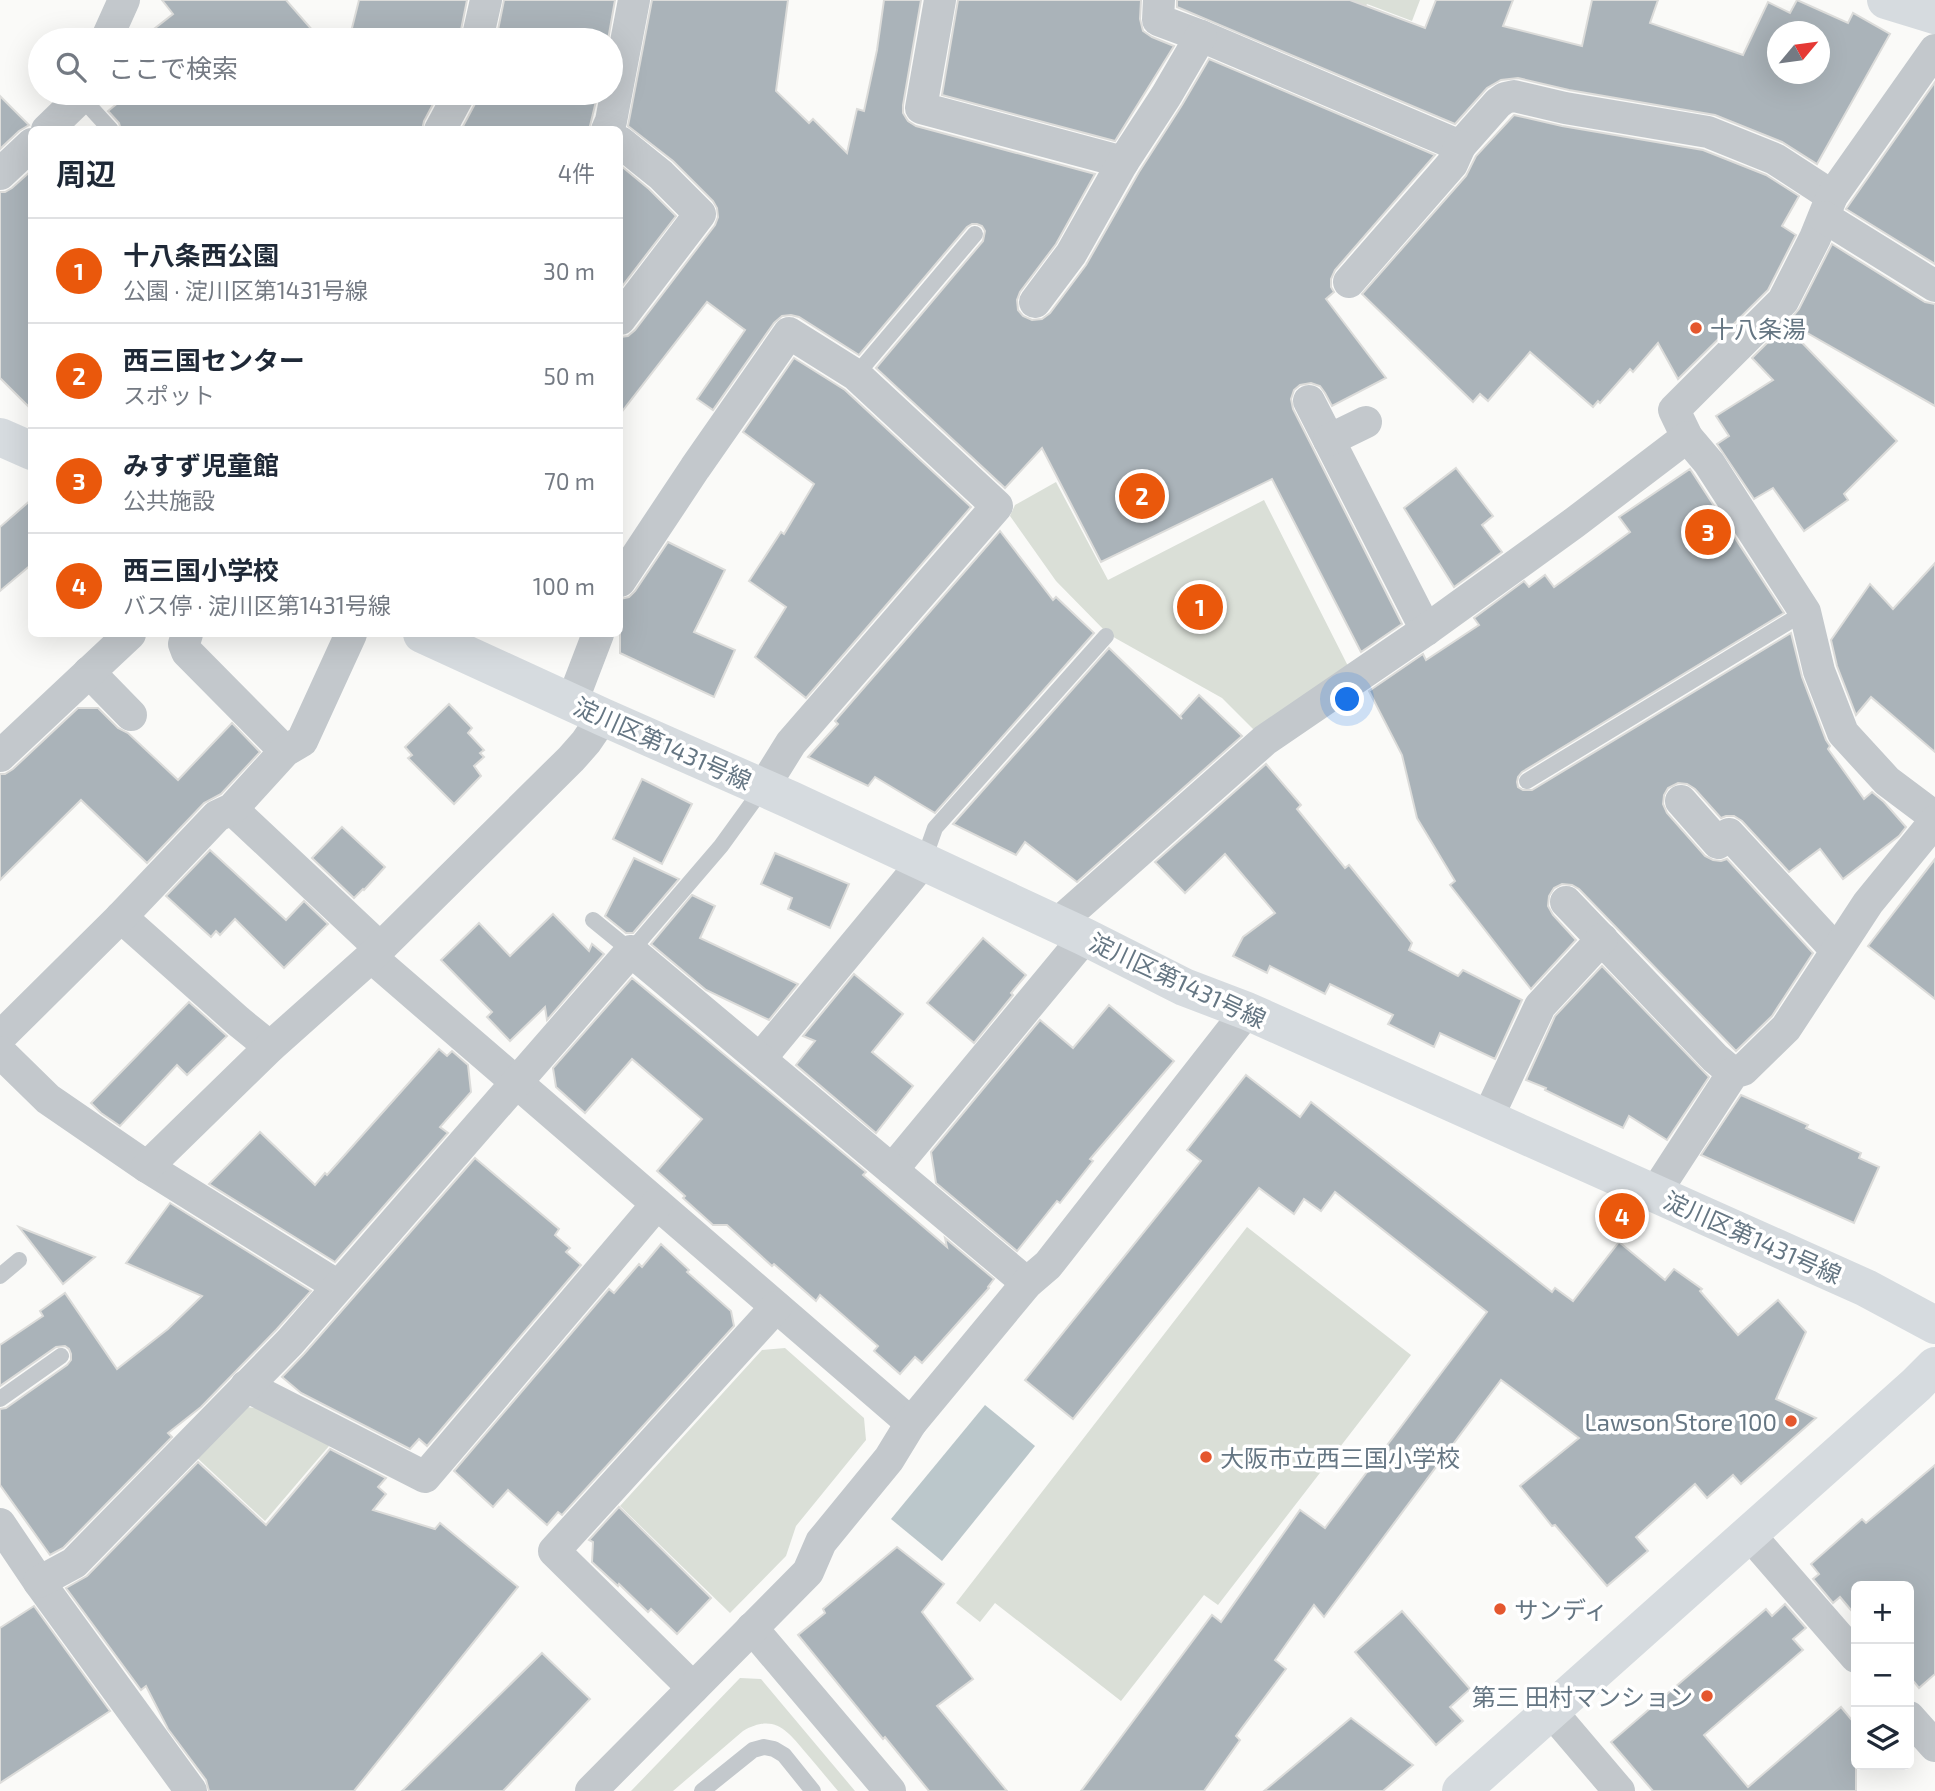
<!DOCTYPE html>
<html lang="ja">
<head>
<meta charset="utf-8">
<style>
  :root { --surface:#fff; --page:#f6f6f7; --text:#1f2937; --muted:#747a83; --line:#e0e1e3; --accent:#ea580c }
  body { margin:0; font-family:"Exo 2","Noto Sans JP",sans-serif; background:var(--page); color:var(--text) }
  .controls { position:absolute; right:21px; bottom:21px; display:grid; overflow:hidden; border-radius:10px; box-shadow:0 7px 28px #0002 }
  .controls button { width:63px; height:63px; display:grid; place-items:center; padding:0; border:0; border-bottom:2px solid var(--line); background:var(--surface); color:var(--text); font:35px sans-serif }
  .compass { position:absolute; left:1767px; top:21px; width:63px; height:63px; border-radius:50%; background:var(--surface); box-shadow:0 7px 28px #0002; rotate:61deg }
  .you { position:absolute; left:1348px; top:700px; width:24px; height:24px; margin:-18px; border:5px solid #fff; border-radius:50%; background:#1a73e8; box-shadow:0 0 0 10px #1a73e833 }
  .badge { display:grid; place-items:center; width:46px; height:46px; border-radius:50%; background:var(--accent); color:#fff; font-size:23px; font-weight:700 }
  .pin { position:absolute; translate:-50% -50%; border:4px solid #fff; box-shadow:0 2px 7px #0006 }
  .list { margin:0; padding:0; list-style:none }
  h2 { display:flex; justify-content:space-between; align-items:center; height:91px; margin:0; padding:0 28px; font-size:30px }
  h2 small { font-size:23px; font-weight:400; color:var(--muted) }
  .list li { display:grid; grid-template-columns:46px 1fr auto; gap:21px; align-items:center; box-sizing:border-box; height:105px; padding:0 28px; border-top:2px solid var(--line) }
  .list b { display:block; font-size:26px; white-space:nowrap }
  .list p { margin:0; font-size:23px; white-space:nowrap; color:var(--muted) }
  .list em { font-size:23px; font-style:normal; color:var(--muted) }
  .icon { flex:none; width:38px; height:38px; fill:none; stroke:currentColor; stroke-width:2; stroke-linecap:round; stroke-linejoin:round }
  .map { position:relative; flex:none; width:1935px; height:1791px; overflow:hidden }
  .search { position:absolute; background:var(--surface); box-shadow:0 7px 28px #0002; left:28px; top:28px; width:595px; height:77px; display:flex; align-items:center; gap:18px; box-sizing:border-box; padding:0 24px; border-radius:38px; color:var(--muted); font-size:26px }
  .panel { position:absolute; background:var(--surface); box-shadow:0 7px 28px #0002; left:28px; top:126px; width:595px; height:511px; border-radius:10px }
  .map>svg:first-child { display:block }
  .green { fill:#dadfd7 }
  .water { fill:#bbc7cb }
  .building { fill:#aab3b9; stroke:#dcdcda; stroke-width:2; fill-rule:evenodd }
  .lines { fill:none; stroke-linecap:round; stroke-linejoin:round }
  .lane { stroke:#c3c8cc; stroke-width:16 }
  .street { stroke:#c3c8cc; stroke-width:32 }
  .secondary { stroke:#d6dbdf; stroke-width:38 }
  .poi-dot { fill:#e4572e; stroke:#fff; stroke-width:2.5 }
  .labels { text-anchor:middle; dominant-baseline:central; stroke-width:7; stroke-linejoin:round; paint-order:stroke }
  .poi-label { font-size:24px; fill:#657683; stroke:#fff; text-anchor:start }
  .street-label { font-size:24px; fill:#657683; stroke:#fff }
</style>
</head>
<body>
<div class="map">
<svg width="1935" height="1791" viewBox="0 0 1935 1791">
  <rect width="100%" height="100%" fill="#fafaf8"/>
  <g class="green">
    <polygon points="1349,0 1420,0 1412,21 1367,4 1360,17"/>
    <polygon points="1056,482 1108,580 1264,500 1350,670 1254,730 1222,698 1108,634 1056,581 1010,516 1015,505"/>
    <polygon points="1247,1227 1411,1355 1218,1605 1204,1595 1121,1701 995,1603 980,1622 956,1603"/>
    <polygon points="785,1348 864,1418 866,1440 796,1526 786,1556 730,1613 620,1506 762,1350"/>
    <polygon points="246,1407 256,1408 323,1441 329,1446 265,1521 194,1455"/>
    <path d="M740 1678 761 1679 855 1791H838C827 1778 817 1766 806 1753 787 1730 774 1713 743 1731L673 1791H631Z"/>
  </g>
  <polygon class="water" points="985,1405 1035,1446 942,1561 891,1519"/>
  <g class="building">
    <polygon points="162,0 286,0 321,40 163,40 154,29 173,14"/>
    <polygon points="359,0 467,0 459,40 349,40"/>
    <polygon points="504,0 615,0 608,40 496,40"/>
    <polygon points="652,0 788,0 776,91 809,123 813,119 847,153 857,109 864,111 877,50 884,0 921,0 903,105 903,113 908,121 916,126 1095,174 1056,244 1020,292 1017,300 1018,310 1023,316 1032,320 1042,319 1050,313 1086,265 1139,172 1182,105 1209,59 1435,155 1335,270 1331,279 1331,287 1334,292 1326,299 1386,378 1332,406 1325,393 1320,386 1311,383 1300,385 1294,390 1291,399 1293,409 1402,624 1361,652 1272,479 1101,562 1042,448 1005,488 876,368 983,241 985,231 982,226 977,224 972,224 967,227 859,355 799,317 791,315 782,316 774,323 713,410 697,399 745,330 707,302 620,414 620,337 628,336 635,330 715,225 718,217 717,208 713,201 673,161 628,126"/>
    <polygon points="958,0 1141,0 1140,19 1143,31 1152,37 1174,46 1115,141 942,95"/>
    <path d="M1177 0H1350L1425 28 1436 0H1513L1503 26 1582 46 1592 0H1658L1650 23 1743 55 1768 2 1790 13 1797 0 1848 23 1853 13 1890 34 1817 164 1782 142 1715 115 1569 90 1518 78 1501 80 1487 88 1455 124 1177 7ZM1777 32H1819V74H1777Z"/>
    <polygon points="1935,82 1935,264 1846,209"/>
    <polygon points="130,93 439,93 424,121 422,130 121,130 119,123 108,111"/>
    <polygon points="478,93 598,93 589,130 461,130 476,102"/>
    <polygon points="0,96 29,125 19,131 0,149"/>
    <polygon points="1514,115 1562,126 1703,150 1766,175 1799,196 1782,226 1796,235 1768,290 1678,379 1658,343 1633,372 1630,369 1600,403 1598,401 1593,407 1530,352 1488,401 1480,394 1473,402 1362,294 1466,176 1476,156"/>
    <polygon points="620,165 649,189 676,216 620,289"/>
    <polygon points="32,170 32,410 0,378 0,192 5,192 12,188"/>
    <polygon points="1832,244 1925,302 1935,304 1935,406 1788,322 1799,309"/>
    <polygon points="1785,325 1897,441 1844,494 1848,500 1804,531 1773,488 1754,499 1717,444 1729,436 1716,416 1773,380 1752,358"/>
    <polygon points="794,358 845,390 971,507 806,698 755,657 786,607 749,581 781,532 784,534 814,484 743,432"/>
    <polygon points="1456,468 1493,516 1482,525 1502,552 1454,587 1404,508"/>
    <polygon points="1690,469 1784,613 1522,772 1518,777 1517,782 1518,787 1523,790 1532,790 1791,633 1802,677 1826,740 1830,746 1828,749 1864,799 1872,792 1884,802 1906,827 1899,836 1843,879 1820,849 1789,872 1742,821 1734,816 1726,816 1721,818 1695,789 1687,784 1678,783 1668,788 1664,795 1663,804 1667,813 1705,856 1713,860 1721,861 1727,859 1813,953 1772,1016 1736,1051 1579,889 1572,885 1562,884 1554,888 1549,896 1548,906 1553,915 1576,940 1531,989 1450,885 1455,881 1417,818 1402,755 1369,691 1423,654 1426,660 1479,625 1474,618 1524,581 1529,587 1545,575 1554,587 1630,532 1619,517"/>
    <polygon points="32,499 32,564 0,591 0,527"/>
    <polygon points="1000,531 1053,600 1056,597 1094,633 935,813 875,777 868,786 808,757 838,724 835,721"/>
    <polygon points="668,542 725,570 694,632 735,650 714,697 620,653 620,599 629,597 635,591"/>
    <polygon points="1935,563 1935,752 1871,697 1856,715 1837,666 1831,640 1870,584 1893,609"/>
    <polygon points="1109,648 1182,719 1180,716 1199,695 1242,736 1077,882 1025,842 1016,855 953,824"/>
    <polygon points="449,704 472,728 468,733 484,750 480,753 484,757 474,766 481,776 454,804 408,758 412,755 405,747"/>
    <polygon points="78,708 98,708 118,728 128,733 178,780 232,723 260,752 221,794 204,803 147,863 81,800 0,880 0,774 5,774 13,769"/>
    <polygon points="1266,764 1301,805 1297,809 1345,868 1349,865 1412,943 1409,950 1458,976 1463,970 1522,1000 1495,1059 1440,1033 1434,1047 1388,1024 1393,1015 1330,984 1325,994 1270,966 1267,973 1233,956 1243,937 1275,913 1225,854 1185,893 1155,862"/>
    <polygon points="642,779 692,804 662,864 613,839"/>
    <polygon points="342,827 385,867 364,890 363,889 354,898 312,858"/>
    <polygon points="210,850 286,920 304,901 328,924 284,968 235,919 220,935 216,931 211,937 166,896"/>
    <polygon points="775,853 849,884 830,928 788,909 792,898 761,884"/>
    <polygon points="634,858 679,879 633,933 626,933 605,916"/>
    <polygon points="1935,859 1935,999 1868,946"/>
    <polygon points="692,895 715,906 700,938 798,984 769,1020 706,990 651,944"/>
    <polygon points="553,914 589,951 592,944 604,954 547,1020 545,1007 510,1041 487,1017 492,1012 441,960 479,923 510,956"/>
    <polygon points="983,938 1026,975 1011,993 1013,995 974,1043 927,1003"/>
    <polygon points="1602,966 1709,1077 1667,1140 1629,1116 1623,1128 1545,1090 1546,1088 1526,1080 1555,1016"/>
    <polygon points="854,974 903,1014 872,1052 913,1086 876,1133 796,1065 815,1041 803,1036"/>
    <polygon points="632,978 866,1172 863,1175 947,1247 945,1238 994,1279 988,1287 989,1288 922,1363 915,1357 900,1374 874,1351 878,1346 820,1295 816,1301 774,1264 772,1266 727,1225 713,1225 683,1198 685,1196 657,1171 702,1119 632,1059 585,1113 556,1087 553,1068"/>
    <polygon points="189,1002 227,1036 187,1075 177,1065 120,1126 101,1113 91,1103"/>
    <polygon points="1109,1005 1174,1061 1090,1159 1093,1161 1060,1203 1057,1201 1017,1251 936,1183 931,1152 1040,1020 1073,1048"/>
    <polygon points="439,1049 447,1056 452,1051 468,1065 471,1092 440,1127 448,1133 335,1262 209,1184 260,1132 315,1185 325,1173 327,1175"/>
    <polygon points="1246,1075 1300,1117 1311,1102 1552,1292 1555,1288 1573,1301 1619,1242 1665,1280 1674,1269 1702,1289 1700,1291 1738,1335 1778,1300 1806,1332 1776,1399 1816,1418 1741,1484 1733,1475 1707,1498 1695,1484 1636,1537 1648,1551 1607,1586 1555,1525 1552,1526 1520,1486 1579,1438 1501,1380 1324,1617 1314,1605 1275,1660 1286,1669 1236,1736 1240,1740 1204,1791 1081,1791 1212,1615 1221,1622 1300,1510 1325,1528 1487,1312 1335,1192 1321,1211 1304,1199 1294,1214 1259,1188 1073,1419 1025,1380 1201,1161 1187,1150"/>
    <polygon points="1741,1095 1808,1125 1806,1128 1861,1153 1859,1158 1879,1167 1854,1223 1701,1155"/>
    <polygon points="475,1158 559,1229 555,1235 570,1248 566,1252 581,1265 427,1446 419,1439 410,1449 301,1393 282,1377 304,1354"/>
    <polygon points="170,1203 311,1291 276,1330 201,1407 168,1433 172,1437 63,1548 50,1555 0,1485 0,1409 6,1408 67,1365 71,1360 71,1354 69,1349 65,1346 56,1347 0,1386 0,1345 43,1316 40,1311 65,1293 117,1369 168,1329 202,1296 126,1263"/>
    <polygon points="19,1227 95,1257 63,1284"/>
    <polygon points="661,1244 689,1270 687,1272 731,1311 734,1326 562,1515 558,1512 547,1525 508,1490 493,1507 454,1471 609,1289 614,1293 639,1264 642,1267"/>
    <polygon points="330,1449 386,1478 378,1487 386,1494 373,1510 435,1529 440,1523 518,1587 354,1791 209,1791 206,1780 168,1729 146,1686 141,1690 66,1588 87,1576 198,1462 266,1525"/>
    <polygon points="1935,1465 1935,1674 1919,1688 1909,1676 1909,1586 1856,1586 1856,1616 1840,1597 1833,1603 1813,1579 1819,1574 1811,1564 1862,1519 1866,1523"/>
    <polygon points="619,1507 711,1598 677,1634 651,1609 648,1612 619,1584 618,1586 592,1562 593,1542 589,1540"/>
    <polygon points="897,1547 944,1584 922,1612 973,1679 937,1706 1007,1791 929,1791 885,1737 883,1739 798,1635 825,1613 823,1609"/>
    <polygon points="1785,1604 1806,1628 1793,1639 1803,1650 1704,1735 1748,1787 1841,1707 1856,1725 1856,1791 1653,1791 1611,1742 1766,1609 1772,1616"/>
    <polygon points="34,1606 110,1711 0,1783 0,1628"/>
    <polygon points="1402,1611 1470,1689 1450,1707 1463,1721 1436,1745 1355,1652"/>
    <polygon points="542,1653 590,1699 503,1791 402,1791"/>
    <polygon points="1351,1718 1413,1765 1383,1791 1264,1791"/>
  </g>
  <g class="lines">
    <g class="lane">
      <polyline points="81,97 111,130"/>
      <polyline points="856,375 975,234"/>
      <polyline points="1527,781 1805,612"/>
      <polyline points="923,862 935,828 1106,636"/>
      <polyline points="593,920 631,951 721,846 763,788"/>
      <polyline points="0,1276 19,1260"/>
      <polyline points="0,1399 61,1356"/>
      <polyline points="702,1791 753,1750 764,1747 774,1749 784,1755 813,1791"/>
    </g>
    <g class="street">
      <polyline points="940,0 921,108 1123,162"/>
      <polyline points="1159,0 1158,20 1201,36 1460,146 1498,103 1505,98 1514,96 1565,108 1708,132 1775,159 1832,196"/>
      <polyline points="106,40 124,0"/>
      <polyline points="477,40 486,0"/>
      <polyline points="1935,50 1832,196 1815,238 1783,301 1674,410 1687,437 1709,463 1805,612 1819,671 1843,733 1887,781 1935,817"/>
      <polyline points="47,130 81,97 83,93"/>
      <polyline points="440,130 460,93"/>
      <polyline points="607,130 611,121 634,0"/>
      <polyline points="620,142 661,175 700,214 620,319"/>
      <polyline points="0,174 32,144"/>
      <polyline points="1824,217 1935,286"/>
      <polyline points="1349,282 1452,164 1460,146"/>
      <polyline points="1035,302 1071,254 1123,162 1166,96 1201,36"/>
      <polyline points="1309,401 1426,630"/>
      <polyline points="1329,440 1366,422"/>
      <polyline points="620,581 695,468 789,333 856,375 997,506 791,743 763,788"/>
      <polyline points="187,634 184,644 187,652 285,751"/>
      <polyline points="89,672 131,715"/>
      <polyline points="572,702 598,634"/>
      <polyline points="0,756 130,634"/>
      <polyline points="1681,801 1718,843 1729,834 1836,950"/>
      <polyline points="232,809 380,948"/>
      <polyline points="1566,902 1715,1058 1733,1073"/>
      <polyline points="121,917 238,1021 270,1047"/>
      <polyline points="1057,924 1265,740 1426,630 1574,523 1687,437"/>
      <polyline points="371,957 911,1423"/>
      <polyline points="0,1037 121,917 217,816 232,809 285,751 302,741 351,634"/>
      <polyline points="0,1052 48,1099 147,1167 338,1286"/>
      <polyline points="760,1059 923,862"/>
      <polyline points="1487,1119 1540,1006 1602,939"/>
      <polyline points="147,1167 270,1047 371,957 571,759 586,742 603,717"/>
      <polyline points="892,1170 1085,937"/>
      <polyline points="1655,1193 1733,1073 1743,1070 1786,1028 1868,903 1935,821"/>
      <polyline points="246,1386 425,1477 657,1204"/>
      <polyline points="0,1524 39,1582 191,1791"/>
      <polyline points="1749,1534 1856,1657"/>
      <polyline points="39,1582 74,1563 290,1342 631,951 1027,1283"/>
      <polyline points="752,1628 890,1791"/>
      <polyline points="693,1688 554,1551 776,1307"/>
      <polyline points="1550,1710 1619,1791"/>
      <polyline points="1909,1717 1935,1746"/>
      <polyline points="591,1791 808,1572 821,1542 889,1459 911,1423 1027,1283 1048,1265 1247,1011"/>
    </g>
    <g class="secondary">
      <polyline points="1886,0 1935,15"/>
      <polyline points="0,437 32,451"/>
      <polyline points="422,634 603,717 791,800 1085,937 1184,987 1247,1011 1866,1288 1935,1325"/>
      <polyline points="1461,1791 1916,1385 1935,1366"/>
    </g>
  </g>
  <g class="poi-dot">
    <circle cx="1696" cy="328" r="7"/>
    <circle cx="1791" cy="1421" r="7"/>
    <circle cx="1206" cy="1457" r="7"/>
    <circle cx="1500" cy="1609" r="7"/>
    <circle cx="1707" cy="1696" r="7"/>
  </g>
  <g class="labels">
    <g class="poi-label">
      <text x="1710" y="328">十八条湯</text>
      <text x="1777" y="1421" text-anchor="end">Lawson Store 100</text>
      <text x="1220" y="1457">大阪市立西三国小学校</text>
      <text x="1514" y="1609">サンディ</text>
      <text x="1693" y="1696" text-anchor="end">第三 田村マンション</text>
    </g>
    <g class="street-label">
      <text transform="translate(663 743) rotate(24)">淀川区第1431号線</text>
      <text transform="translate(1178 980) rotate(25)">淀川区第1431号線</text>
      <text transform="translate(1753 1237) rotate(24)">淀川区第1431号線</text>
    </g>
  </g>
</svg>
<div class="controls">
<button>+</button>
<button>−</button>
<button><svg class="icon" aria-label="layers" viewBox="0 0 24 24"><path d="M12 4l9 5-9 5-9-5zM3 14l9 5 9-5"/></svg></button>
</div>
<svg class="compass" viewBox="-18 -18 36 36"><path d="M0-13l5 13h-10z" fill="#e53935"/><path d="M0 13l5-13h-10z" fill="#747a83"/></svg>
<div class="you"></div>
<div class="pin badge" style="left:1200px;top:607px">1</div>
<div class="pin badge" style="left:1142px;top:496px">2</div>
<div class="pin badge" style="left:1708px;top:532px">3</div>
<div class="pin badge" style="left:1622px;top:1216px">4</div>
<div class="search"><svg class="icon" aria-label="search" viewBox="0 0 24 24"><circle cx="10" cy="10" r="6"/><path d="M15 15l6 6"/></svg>ここで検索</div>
<section class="panel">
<h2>周辺<small>4件</small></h2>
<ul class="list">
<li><span class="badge">1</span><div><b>十八条西公園</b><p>公園 · 淀川区第1431号線</p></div><em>30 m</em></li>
<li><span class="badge">2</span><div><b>西三国センター</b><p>スポット</p></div><em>50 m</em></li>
<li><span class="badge">3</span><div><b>みすず児童館</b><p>公共施設</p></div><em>70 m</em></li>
<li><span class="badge">4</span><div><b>西三国小学校</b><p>バス停 · 淀川区第1431号線</p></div><em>100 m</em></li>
</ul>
</section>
</div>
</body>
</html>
